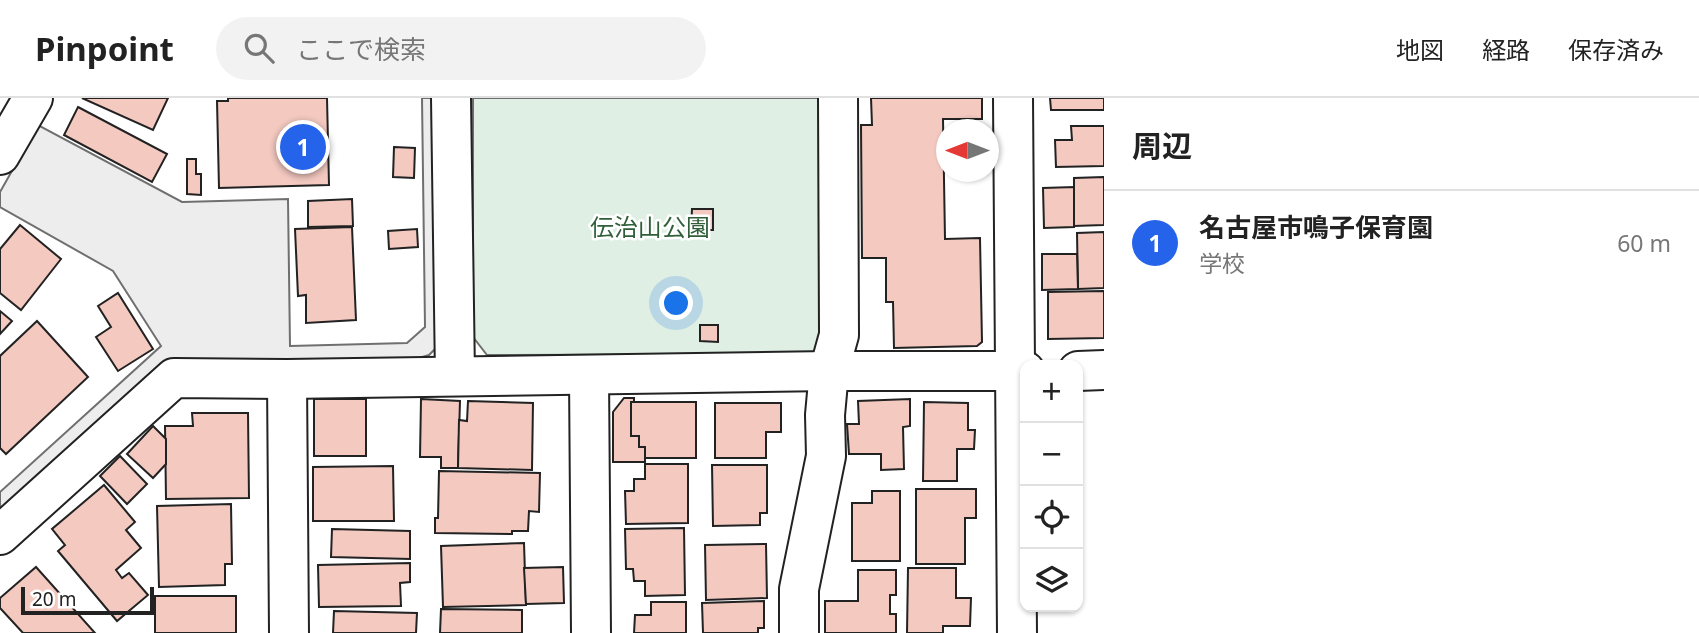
<!DOCTYPE html>
<html lang="ja">
<head>
<meta charset="utf-8">
<style>
  :root { --surface:#fff; --page:#f2f2f2; --text:#222; --muted:#767676; --line:#e0e0e0; --accent:#2563eb }
  body { margin:0; font-family:"Noto Sans","Noto Sans JP",sans-serif; background:var(--page); color:var(--text) }
  .controls { position:absolute; right:21px; bottom:21px; display:grid; overflow:hidden; border-radius:14px; box-shadow:0 2px 5px #0004 }
  .controls button { width:63px; height:63px; display:grid; place-items:center; padding:0; border:0; border-bottom:2px solid var(--line); background:var(--surface); color:var(--text); font:35px sans-serif }
  .compass { position:absolute; left:936px; top:21px; width:63px; height:63px; border-radius:50%; background:var(--surface); box-shadow:0 2px 5px #0004; rotate:270deg }
  .scale { position:absolute; left:21px; bottom:18px; width:133px; box-sizing:border-box; padding-left:7px; border:4px solid #222; border-top:0; font-size:19px; line-height:24px; white-space:nowrap; color:#222; -webkit-text-stroke:5px #fff; paint-order:stroke }
  .you { position:absolute; left:677px; top:206px; width:24px; height:24px; margin:-18px; border:5px solid #fff; border-radius:50%; background:#1a73e8; box-shadow:0 0 0 10px #1a73e833 }
  .badge { display:grid; place-items:center; width:46px; height:46px; border-radius:50%; background:var(--accent); color:#fff; font-size:23px; font-weight:700 }
  .pin { position:absolute; translate:-50% -50%; border:4px solid #fff; box-shadow:0 2px 7px #0006 }
  .list { margin:0; padding:0; list-style:none }
  h2 { display:flex; justify-content:space-between; align-items:center; height:91px; margin:0; padding:0 28px; font-size:30px }
  h2 small { font-size:23px; font-weight:400; color:var(--muted) }
  .list li { display:grid; grid-template-columns:46px 1fr auto; gap:21px; align-items:center; box-sizing:border-box; height:105px; padding:0 28px; border-top:2px solid var(--line) }
  .list b { display:block; font-size:26px; white-space:nowrap }
  .list p { margin:0; font-size:23px; white-space:nowrap; color:var(--muted) }
  .list em { font-size:23px; font-style:normal; color:var(--muted) }
  .icon { flex:none; width:38px; height:38px; fill:none; stroke:currentColor; stroke-width:2; stroke-linecap:round; stroke-linejoin:round }
  .map { position:relative; flex:none; width:1104px; height:535px; overflow:hidden }
  header { display:flex; align-items:center; gap:42px; box-sizing:border-box; height:98px; padding:0 35px; background:var(--surface); border-bottom:2px solid var(--line) }
  header strong { font-size:33px }
  nav { display:flex; gap:38px; margin-inline-start:auto; font-size:24px }
  .search { width:490px; height:63px; background:var(--page); display:flex; align-items:center; gap:18px; box-sizing:border-box; padding:0 24px; border-radius:38px; color:var(--muted); font-size:26px }
  main { display:flex }
  aside { flex:1; background:var(--surface) }
  .map>svg:first-child { display:block }
  .green { fill:#e0efe3; stroke:#6f6f6f; stroke-width:2 }
  .parking { fill:#ededed; stroke:#6f6f6f; stroke-width:2 }
  .building { fill:#f3c9c0; stroke:#222; stroke-width:2 }
  .lines { fill:none; stroke-linecap:round; stroke-linejoin:round }
  .street-casing { stroke:#222; stroke-width:42 }
  .street { stroke:#fff; stroke-width:38 }
  .labels { text-anchor:middle; dominant-baseline:central; stroke-width:5; stroke-linejoin:round; paint-order:stroke }
  .park-label { font-size:24px; fill:#2f5e38; stroke:#fff }
</style>
</head>
<body>
<header>
<strong>Pinpoint</strong>
<div class="search"><svg class="icon" aria-label="search" viewBox="0 0 24 24"><circle cx="10" cy="10" r="6"/><path d="M15 15l6 6"/></svg>ここで検索</div>
<nav><a>地図</a><a>経路</a><a>保存済み</a></nav>
</header>
<main>
<div class="map">
<svg width="1104" height="535" viewBox="0 0 1104 535">
  <rect width="100%" height="100%" fill="#fff"/>
  <polygon class="green" points="473,0 827,0 828,238 813,256 487,257 473,239"/>
  <polygon class="parking" points="422,0 436,0 435,251 429,257 412,262 165,263 0,413 0,394 161,248 113,173 0,109 0,94 38,27 182,104 288,101 290,248 407,245 425,229"/>
  <g class="building">
    <polygon points="82,0 168,0 153,32"/>
    <polygon points="228,0 327,0 329,87 219,90 217,3 228,3"/>
    <polygon points="871,0 982,0 982,21 943,21 945,141 980,140 982,244 977,248 894,250 893,204 886,204 886,160 862,160 861,27 872,27"/>
    <polygon points="1050,0 1104,0 1104,12 1051,12"/>
    <polygon points="78,9 167,56 152,84 64,37"/>
    <polygon points="1071,28 1104,28 1104,68 1056,69 1055,42 1072,42"/>
    <polygon points="394,49 415,50 414,80 393,79"/>
    <polygon points="187,61 196,61 196,76 201,76 201,97 187,96"/>
    <polygon points="1104,79 1104,127 1074,128 1074,80"/>
    <polygon points="1074,89 1074,129 1044,130 1043,90"/>
    <polygon points="352,101 353,128 308,129 308,103"/>
    <polygon points="692,111 713,111 713,132 691,132"/>
    <polygon points="20,127 61,161 21,212 0,195 0,151"/>
    <polygon points="352,129 356,222 306,225 306,197 298,198 295,131"/>
    <polygon points="417,131 418,149 389,151 388,133"/>
    <polygon points="1104,134 1104,190 1078,191 1077,135"/>
    <polygon points="1042,156 1077,156 1078,191 1042,192"/>
    <polygon points="1104,193 1104,240 1048,241 1048,194"/>
    <polygon points="118,195 153,251 118,273 96,239 111,229 98,208"/>
    <polygon points="0,213 12,223 0,236"/>
    <polygon points="37,223 88,279 6,356 0,350 0,258"/>
    <polygon points="700,227 718,227 718,244 700,243"/>
    <polygon points="624,300 634,300 634,304 631,304 631,338 639,338 639,349 645,349 645,364 613,364 613,314"/>
    <rect x="314" y="301" width="52" height="57"/>
    <polygon points="421,301 460,303 458,370 441,370 441,359 420,359"/>
    <polygon points="910,301 910,328 903,329 904,371 881,372 881,356 849,356 847,326 859,326 858,303"/>
    <polygon points="468,303 533,305 532,372 458,370 459,322 467,323"/>
    <polygon points="631,304 696,304 696,360 645,360 645,349 639,349 639,338 631,338"/>
    <polygon points="924,304 968,305 968,332 975,332 974,351 957,351 957,383 923,383"/>
    <polygon points="715,305 781,305 781,334 766,334 766,360 715,360"/>
    <polygon points="192,315 248,315 249,400 166,401 165,328 193,328"/>
    <polygon points="153,328 166,341 166,366 153,380 127,356"/>
    <polygon points="120,358 147,386 127,406 100,378"/>
    <polygon points="645,366 688,366 688,425 626,426 625,393 634,393 634,381 645,381"/>
    <polygon points="712,367 767,367 767,415 760,415 760,427 713,428"/>
    <polygon points="393,368 394,423 313,423 313,369"/>
    <polygon points="439,373 540,375 539,414 529,413 528,433 512,433 512,436 435,435 435,420 438,420"/>
    <polygon points="104,387 135,424 126,432 141,450 116,472 122,480 129,475 148,497 117,523 58,453 65,447 52,431"/>
    <polygon points="916,391 976,391 976,420 965,420 965,466 916,466"/>
    <polygon points="872,393 900,393 900,463 852,463 852,405 872,405"/>
    <polygon points="231,406 232,466 225,466 225,487 159,489 157,408"/>
    <polygon points="684,430 685,497 645,498 645,483 634,483 633,471 626,471 625,431"/>
    <polygon points="332,431 410,433 410,461 331,459"/>
    <polygon points="524,445 526,507 443,509 441,448"/>
    <polygon points="766,446 767,500 706,502 705,447"/>
    <polygon points="410,465 410,484 400,485 401,508 319,509 318,467"/>
    <polygon points="36,469 95,535 23,535 0,510 0,500"/>
    <polygon points="563,469 564,505 526,506 524,470"/>
    <polygon points="908,470 956,470 956,500 971,500 970,528 943,528 943,535 907,535"/>
    <polygon points="858,472 896,472 896,497 890,497 890,516 896,516 896,535 825,535 825,503 858,503"/>
    <rect x="155" y="498" width="81" height="37"/>
    <polygon points="764,503 764,530 758,530 758,535 703,535 702,505"/>
    <polygon points="651,504 686,504 686,535 634,535 635,517 651,517"/>
    <polygon points="441,511 522,512 522,535 440,535"/>
    <polygon points="334,513 417,515 416,535 333,535"/>
  </g>
  <g class="lines">
    <g class="street-casing">
      <g id="street">
        <polyline points="451,0 455,278"/>
        <polyline points="1013,0 1017,535"/>
        <polyline points="0,57 33,0"/>
        <polyline points="1078,273 1104,272"/>
        <polyline points="589,277 591,535"/>
        <polyline points="287,281 289,535"/>
        <polyline points="0,437 174,280 287,281 829,273 1025,273"/>
        <polyline points="799,535 799,491 826,358 825,317 829,273 839,237 838,0"/>
      </g>
    </g>
    <use href="#street" class="street"/>
  </g>
  <g class="labels">
    <g class="park-label">
      <text x="650" y="128">伝治山公園</text>
    </g>
  </g>
</svg>
<div class="controls">
<button>+</button>
<button>−</button>
<button><svg class="icon" aria-label="locate" viewBox="0 0 24 24"><circle cx="12" cy="12" r="6"/><path d="M12 2v4M12 18v4M2 12h4M18 12h4"/></svg></button>
<button><svg class="icon" aria-label="layers" viewBox="0 0 24 24"><path d="M12 4l9 5-9 5-9-5zM3 14l9 5 9-5"/></svg></button>
</div>
<svg class="compass" viewBox="-18 -18 36 36"><path d="M0-13l5 13h-10z" fill="#e53935"/><path d="M0 13l5-13h-10z" fill="#767676"/></svg>
<div class="scale">20 m</div>
<div class="you"></div>
<div class="pin badge" style="left:303px;top:49px">1</div>
</div>
<aside>
<h2>周辺<small></small></h2>
<ul class="list">
<li><span class="badge">1</span><div><b>名古屋市鳴子保育園</b><p>学校</p></div><em>60 m</em></li>
</ul>
</aside>
</main>
</body>
</html>
